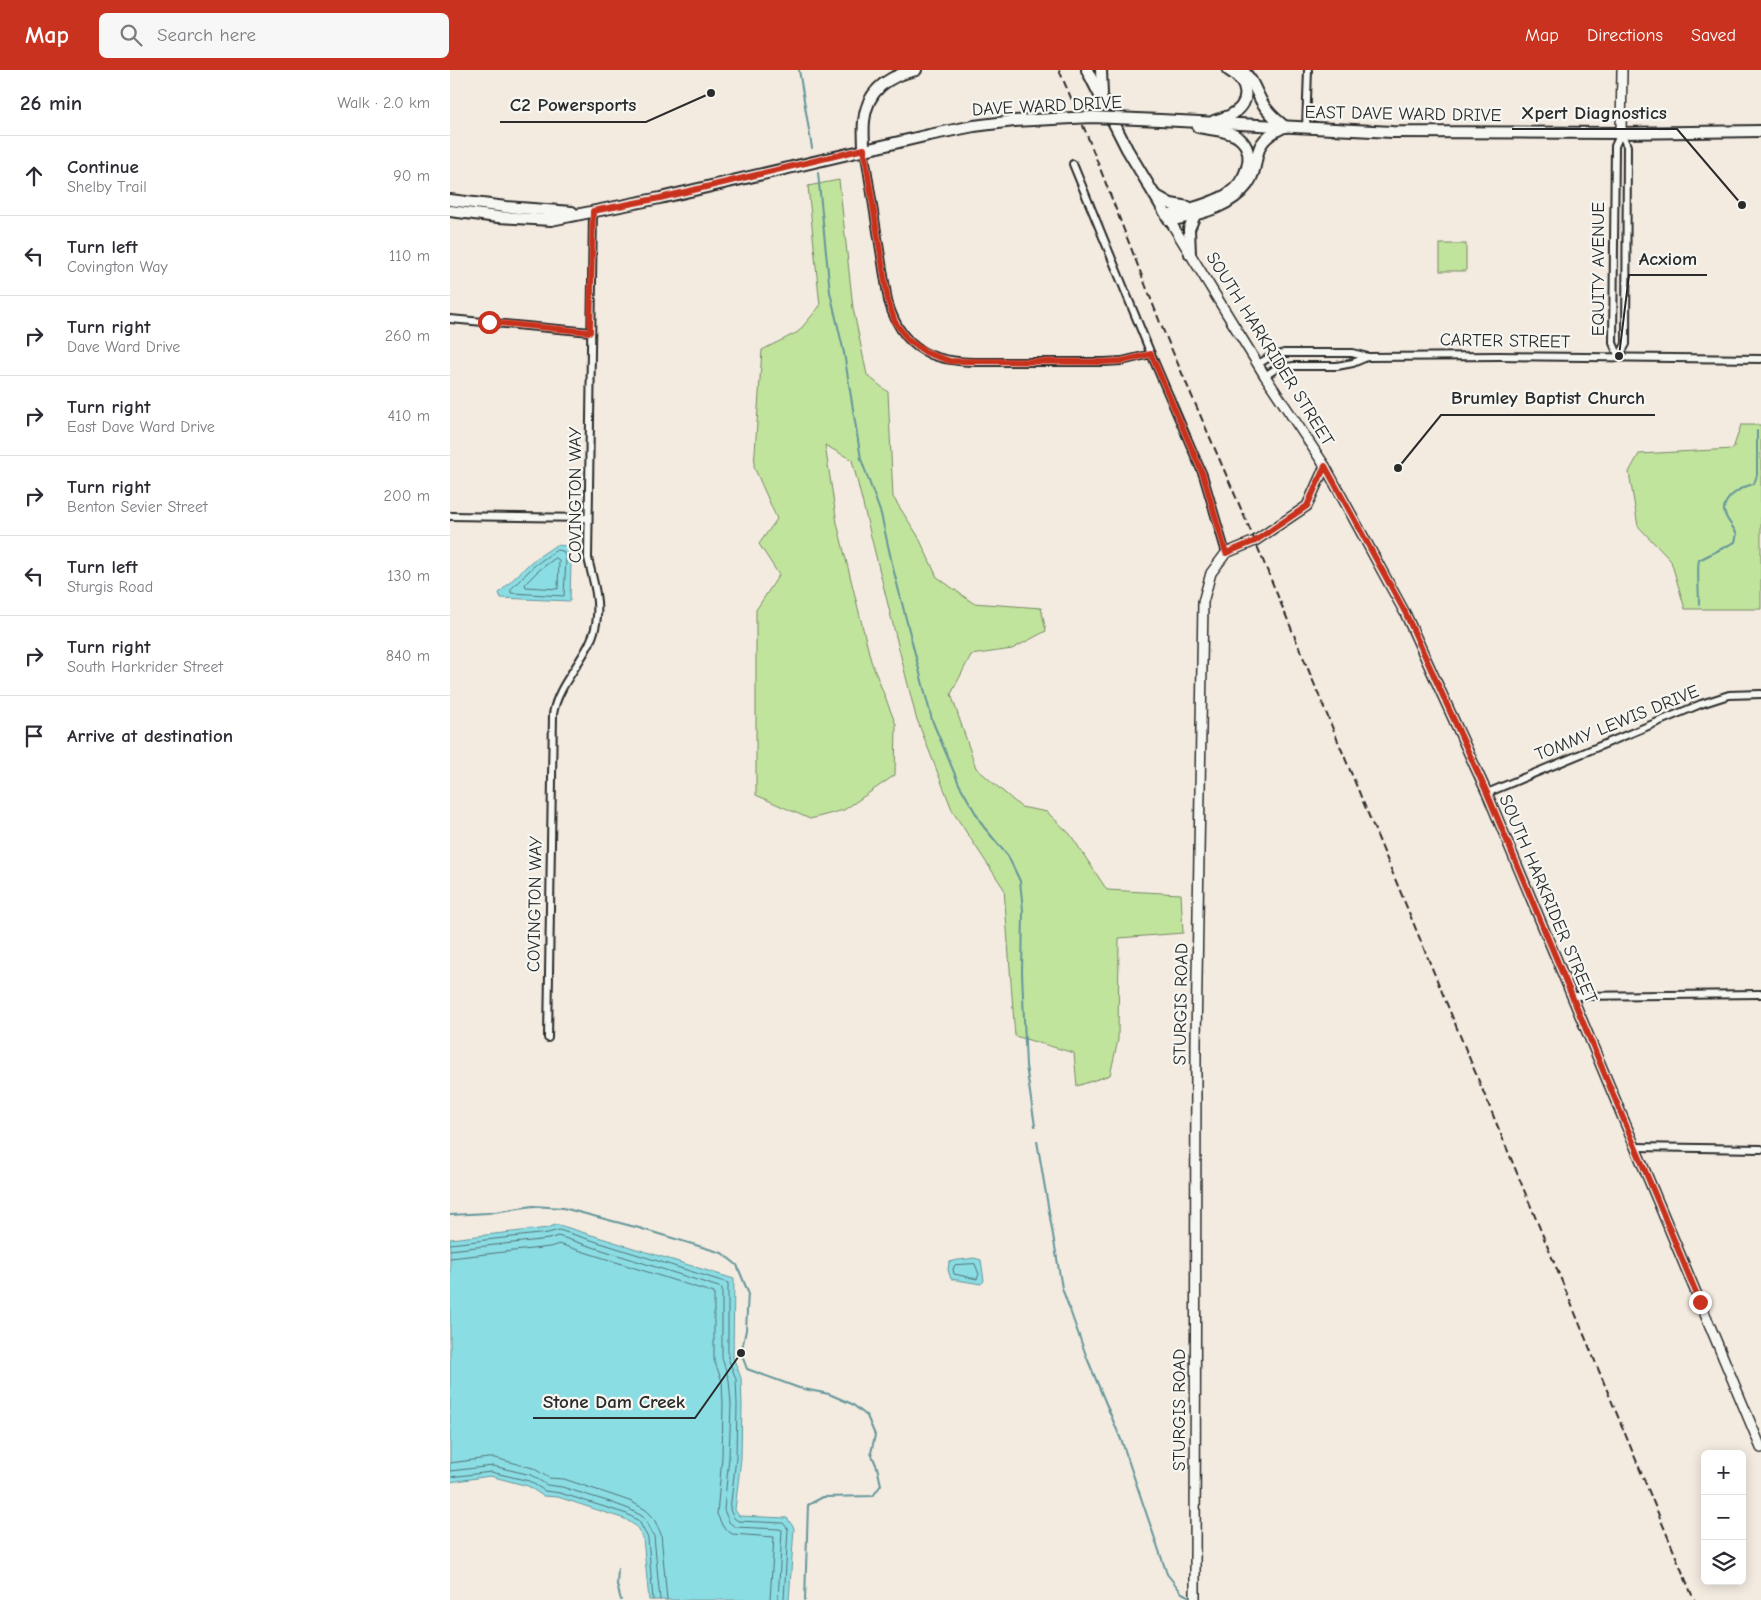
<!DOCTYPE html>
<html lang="en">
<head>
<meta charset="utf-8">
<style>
  :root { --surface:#fff; --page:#f7f7f7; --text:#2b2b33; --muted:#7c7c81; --line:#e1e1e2; --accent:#c8321e }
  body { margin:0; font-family:"Comic Neue",sans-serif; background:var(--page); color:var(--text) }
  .controls { position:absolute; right:15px; bottom:15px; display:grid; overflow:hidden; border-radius:8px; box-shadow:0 2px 12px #0003 }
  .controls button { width:45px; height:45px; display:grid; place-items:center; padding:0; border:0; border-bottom:1px solid var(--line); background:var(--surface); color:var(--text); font:25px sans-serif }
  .stop { position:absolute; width:15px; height:15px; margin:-11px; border:4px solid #c8321e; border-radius:50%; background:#fff }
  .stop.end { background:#c8321e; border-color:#fff; box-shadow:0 1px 5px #0008 }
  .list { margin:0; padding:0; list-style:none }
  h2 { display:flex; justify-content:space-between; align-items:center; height:65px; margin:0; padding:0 20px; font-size:21px }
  h2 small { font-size:16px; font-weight:400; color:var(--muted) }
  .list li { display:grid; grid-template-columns:32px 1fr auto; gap:15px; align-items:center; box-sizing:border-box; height:80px; padding:0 20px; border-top:1px solid var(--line) }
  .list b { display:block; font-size:19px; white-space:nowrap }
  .list p { margin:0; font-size:16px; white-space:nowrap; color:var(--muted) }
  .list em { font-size:16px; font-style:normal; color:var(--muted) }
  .icon { flex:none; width:28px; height:28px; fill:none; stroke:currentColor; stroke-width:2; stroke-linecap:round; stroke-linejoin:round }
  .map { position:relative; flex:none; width:1311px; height:1530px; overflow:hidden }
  header { display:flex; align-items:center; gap:30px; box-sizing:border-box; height:70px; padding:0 25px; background:var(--accent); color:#fff }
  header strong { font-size:24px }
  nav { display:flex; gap:28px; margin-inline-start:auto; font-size:18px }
  .search { width:350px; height:45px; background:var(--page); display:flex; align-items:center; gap:12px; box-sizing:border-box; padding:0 18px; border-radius:8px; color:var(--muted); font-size:19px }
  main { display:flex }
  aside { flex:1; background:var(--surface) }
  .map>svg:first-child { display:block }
  .green { fill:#c1e49d; stroke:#768864 }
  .water { fill:#8bdde4; stroke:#65969a }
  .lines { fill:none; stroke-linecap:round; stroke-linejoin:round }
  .shore { stroke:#517275; stroke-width:1 }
  .stream { stroke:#65969a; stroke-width:2 }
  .street-casing { stroke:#2b2b2b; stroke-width:10 }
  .secondary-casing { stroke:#2b2b2b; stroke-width:12 }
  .primary-casing { stroke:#2b2b2b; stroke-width:14 }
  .street { stroke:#f6f6f2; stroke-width:6 }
  .secondary { stroke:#f6f6f2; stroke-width:9 }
  .primary { stroke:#f6f6f2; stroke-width:10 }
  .rail { stroke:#2b2b2b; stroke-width:2; stroke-dasharray:8 4; stroke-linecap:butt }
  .primary-bridge-casing { stroke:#2b2b2b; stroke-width:14; stroke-linecap:butt }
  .primary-bridge { stroke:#f6f6f2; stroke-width:10 }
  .route { stroke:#c8321e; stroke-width:6 }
  .labels { text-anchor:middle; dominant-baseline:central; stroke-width:4.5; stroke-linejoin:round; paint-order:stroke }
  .street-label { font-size:18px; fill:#2b2b2b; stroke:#f6f6f2 }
  .leader { fill:none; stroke:#2b2b2b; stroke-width:2 }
  .callout-dot { fill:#2b2b2b; stroke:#f6f6f2; stroke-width:2 }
  .callout-label { font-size:19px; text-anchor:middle; font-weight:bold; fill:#2b2b2b; stroke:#f6f6f2; stroke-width:4.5; stroke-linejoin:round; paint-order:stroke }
</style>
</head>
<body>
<header>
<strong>Map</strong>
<div class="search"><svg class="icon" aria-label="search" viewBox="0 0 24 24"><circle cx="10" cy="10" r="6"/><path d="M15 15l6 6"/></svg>Search here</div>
<nav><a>Map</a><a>Directions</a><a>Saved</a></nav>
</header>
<main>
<aside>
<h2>26 min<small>Walk · 2.0 km</small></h2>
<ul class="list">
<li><svg class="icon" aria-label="ahead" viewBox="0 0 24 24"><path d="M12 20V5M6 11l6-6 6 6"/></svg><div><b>Continue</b><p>Shelby Trail</p></div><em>90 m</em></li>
<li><svg class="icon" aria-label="left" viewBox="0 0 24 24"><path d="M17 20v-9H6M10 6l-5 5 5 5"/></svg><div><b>Turn left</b><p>Covington Way</p></div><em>110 m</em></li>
<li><svg class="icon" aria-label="right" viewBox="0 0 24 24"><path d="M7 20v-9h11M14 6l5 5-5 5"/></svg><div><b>Turn right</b><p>Dave Ward Drive</p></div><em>260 m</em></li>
<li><svg class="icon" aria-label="right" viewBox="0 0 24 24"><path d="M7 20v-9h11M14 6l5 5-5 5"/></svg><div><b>Turn right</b><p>East Dave Ward Drive</p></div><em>410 m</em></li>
<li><svg class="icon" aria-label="right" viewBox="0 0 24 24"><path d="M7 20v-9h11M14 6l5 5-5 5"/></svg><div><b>Turn right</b><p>Benton Sevier Street</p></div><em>200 m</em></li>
<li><svg class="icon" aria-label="left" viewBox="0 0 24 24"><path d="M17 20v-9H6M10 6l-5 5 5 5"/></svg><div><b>Turn left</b><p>Sturgis Road</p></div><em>130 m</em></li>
<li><svg class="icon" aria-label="right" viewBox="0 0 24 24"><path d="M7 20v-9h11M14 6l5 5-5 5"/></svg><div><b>Turn right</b><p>South Harkrider Street</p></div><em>840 m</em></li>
<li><svg class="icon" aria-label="arrive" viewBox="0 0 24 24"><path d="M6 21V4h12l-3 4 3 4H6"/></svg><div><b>Arrive at destination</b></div></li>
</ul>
</aside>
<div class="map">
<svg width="1311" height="1530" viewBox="0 0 1311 1530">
  <rect width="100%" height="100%" fill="#f3ebe0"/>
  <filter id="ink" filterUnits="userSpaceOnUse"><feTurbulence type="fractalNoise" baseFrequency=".02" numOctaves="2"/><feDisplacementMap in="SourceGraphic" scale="10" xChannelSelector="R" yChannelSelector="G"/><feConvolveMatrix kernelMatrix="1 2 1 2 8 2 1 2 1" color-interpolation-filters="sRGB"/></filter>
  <g filter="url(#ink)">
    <g class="green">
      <polygon points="389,110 403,238 417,305 438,322 443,427 468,466 487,507 523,533 591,538 596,561 562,579 521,585 501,624 526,698 571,737 597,742 620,764 657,820 731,824 733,863 669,868 668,970 660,1005 627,1016 624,983 565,966 554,819 503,742 466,647 402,390 375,375 387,453 421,591 446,655 445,705 394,740 360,749 306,725 306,540 329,505 309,474 327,449 304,397 312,280 348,262 370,236 358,116"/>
      <rect x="990" y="174" width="26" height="27"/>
      <polygon points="1291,355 1311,355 1311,539 1235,539 1221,491 1188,456 1179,402 1189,384 1283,379"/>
    </g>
    <g class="water">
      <polygon points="106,475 117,476 121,489 120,531 51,528 49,523 81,492"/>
      <polygon points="105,1155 109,1155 284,1209 283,1287 291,1308 292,1334 291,1388 285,1440 289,1446 337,1448 344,1458 339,1530 199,1530 193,1468 186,1456 175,1449 108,1427 93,1426 78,1416 40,1406 0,1412 0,1169 98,1158"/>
      <path d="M524 1188 531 1190 534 1211 531 1214 501 1209 498 1200 499 1192C508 1189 515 1190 524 1188Z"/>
    </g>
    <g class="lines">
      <g class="shore">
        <polygon points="107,480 113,481 116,489 114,526 61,523 61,519 84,496"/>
        <polygon points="106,488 109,490 108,519 76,517 75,514 88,501"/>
        <polyline points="0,1174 98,1163 109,1160 278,1213 278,1288 286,1309 287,1334 286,1388 280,1440 284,1448 288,1451 333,1453 338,1459 334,1530"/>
        <polyline points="0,1180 99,1169 108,1166 272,1218 272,1288 279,1310 281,1334 279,1387 274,1440 279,1452 285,1457 329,1459 332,1460 328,1530"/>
        <polyline points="0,1188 100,1177 109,1174 264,1223 264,1290 272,1311 273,1334 272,1387 267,1444 273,1457 282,1464 324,1467 320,1530"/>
        <polygon points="525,1194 529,1204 527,1209 504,1204 503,1199 505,1195"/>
        <polyline points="0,1393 38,1388 45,1388 83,1398 99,1408 114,1409 162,1425 182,1432 196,1440 203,1447 211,1464 217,1530"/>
        <polyline points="0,1401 43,1396 81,1405 97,1415 112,1417 160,1432 179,1439 192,1446 196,1451 204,1466 210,1530"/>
        <polyline points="0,1407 41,1402 79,1411 95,1421 110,1423 158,1438 177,1444 189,1451 198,1468 203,1530"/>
      </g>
      <g class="stream">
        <polyline points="349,0 362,78"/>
        <polyline points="368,103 380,222 394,283 411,389 431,444 443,498 482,650 509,714 533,756 558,786 570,811 573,840 572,903 576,996 585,1056"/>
        <path d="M1249 534C1249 525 1247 495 1249 490L1285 472 1287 464C1279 449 1265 441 1282 425 1290 419 1294 416 1304 414L1307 405V361"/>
        <polyline points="587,1071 612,1218 637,1288 672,1372 717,1504 732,1523 738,1526"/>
        <polyline points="0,1145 38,1143 83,1136 113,1138 189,1158 272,1183 287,1195 298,1222 296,1260 291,1283 297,1299 349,1318 379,1324 402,1334 417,1346 425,1365 421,1383 427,1397 431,1415 423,1426 373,1427 358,1435 355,1530"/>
        <polyline points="168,1498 167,1515 171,1530"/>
      </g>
      <g class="street-casing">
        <g id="street">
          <polyline points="856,58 858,0"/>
          <path d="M414 79 438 231C457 298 505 292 562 292 593 292 624 292 654 292L672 291 701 284"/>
          <polyline points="623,94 701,284 753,405 776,483"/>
          <polyline points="0,249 141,262"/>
          <polyline points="1169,287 1176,274 1177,76 1171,63"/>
          <polyline points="1169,287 1163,273 1165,76 1171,63"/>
          <polyline points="808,294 820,287 834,283 902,283 918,287 1049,286 1311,289"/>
          <polyline points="815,306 827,298 844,296 887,296 903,293 917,287"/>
          <polyline points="0,446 138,448"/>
          <polyline points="1037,723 1251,634 1279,625 1311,624"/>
          <polyline points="1122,926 1311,924"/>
          <path d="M98 968 103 644C109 608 145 583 147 546 149 527 142 507 138 488L143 141"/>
          <polyline points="1185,1077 1311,1079"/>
        </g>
      </g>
      <g class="secondary-casing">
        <g id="secondary">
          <polyline points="1171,63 1172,0"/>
          <polyline points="720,151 815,306 875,396 955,543 1037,723 1311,1378"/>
          <polyline points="745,1530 746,972 753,532 761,503 776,483 805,471 857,436 875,396"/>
        </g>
      </g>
      <g class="primary-casing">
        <g id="primary">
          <path d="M637 0 677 79 720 151C747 144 779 139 797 115 813 93 797 74 832 58"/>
          <polyline points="651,0 652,24"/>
          <path d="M792 0C803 9 806 23 813 34 819 44 827 50 835 57"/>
          <polyline points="710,50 942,62 1171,63 1311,61"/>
          <path d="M764 51C769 49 774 48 779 46 803 34 799 12 778 0"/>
          <path d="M414 79C414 70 413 60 414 51 417 20 438 6 466 0"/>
          <polyline points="705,125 721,134 738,137"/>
          <polyline points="0,130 56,137 122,142"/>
          <polyline points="0,141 48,147 101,150 210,128 479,65 524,56 564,51"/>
          <path d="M717 146C737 139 760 135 778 124 795 113 808 83 789 68 779 60 761 60 748 57"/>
          <polyline points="740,184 739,159 745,145"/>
        </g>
      </g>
      <use href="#street" class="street"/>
      <use href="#secondary" class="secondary"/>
      <use href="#primary" class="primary"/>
      <polyline class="rail" points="609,0 637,65 711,255 805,471 1244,1530"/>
      <g class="primary-bridge-casing">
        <polyline id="primary-bridge" points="564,51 642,47 710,50"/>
      </g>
      <use href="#primary-bridge" class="primary-bridge"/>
    </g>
  </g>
  <g class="lines" filter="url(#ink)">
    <polyline class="route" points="39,252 140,262 143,141 210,128 414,79 438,231 445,252 458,270 477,283 500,291 654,292 672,291 701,284 753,405 776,483 805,471 857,436 875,396 955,542 1037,723 1250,1232"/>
  </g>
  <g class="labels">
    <g class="street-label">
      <text transform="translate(597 36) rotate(-3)">DAVE WARD DRIVE</text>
      <text transform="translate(953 44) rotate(1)">EAST DAVE WARD DRIVE</text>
      <text transform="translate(1148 199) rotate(-90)">EQUITY AVENUE</text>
      <text transform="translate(1055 271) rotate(1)">CARTER STREET</text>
      <text transform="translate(820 279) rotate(58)">SOUTH HARKRIDER STREET</text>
      <text transform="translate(125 425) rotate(-90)">COVINGTON WAY</text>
      <text transform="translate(1167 653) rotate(-22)">TOMMY LEWIS DRIVE</text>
      <text transform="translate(1098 829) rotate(67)">SOUTH HARKRIDER STREET</text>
      <text transform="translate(85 834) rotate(-89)">COVINGTON WAY</text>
      <text transform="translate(731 934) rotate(-89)">STURGIS ROAD</text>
      <text transform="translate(729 1340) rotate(-90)">STURGIS ROAD</text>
    </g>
  </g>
  <path class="leader" d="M261 23L196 52H50M1292 135L1227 59H1062M1169 286L1179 205H1257M948 398L991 345H1205M291 1283L245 1348H83"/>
  <g class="callout-dot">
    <circle cx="261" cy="23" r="5"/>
    <circle cx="1292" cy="135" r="5"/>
    <circle cx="1169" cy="286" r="5"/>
    <circle cx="948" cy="398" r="5"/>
    <circle cx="291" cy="1283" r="5"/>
  </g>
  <g class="callout-label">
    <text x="123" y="41">C2 Powersports</text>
    <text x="1144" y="49">Xpert Diagnostics</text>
    <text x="1218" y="195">Acxiom</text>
    <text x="1098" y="334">Brumley Baptist Church</text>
    <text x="164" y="1338">Stone Dam Creek</text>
  </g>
</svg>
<div class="controls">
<button>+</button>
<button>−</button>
<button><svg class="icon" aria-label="layers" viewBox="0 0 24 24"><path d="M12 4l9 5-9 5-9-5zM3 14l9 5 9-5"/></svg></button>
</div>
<div class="stop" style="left:39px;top:252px"></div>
<div class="stop end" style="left:1250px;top:1232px"></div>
</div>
</main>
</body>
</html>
